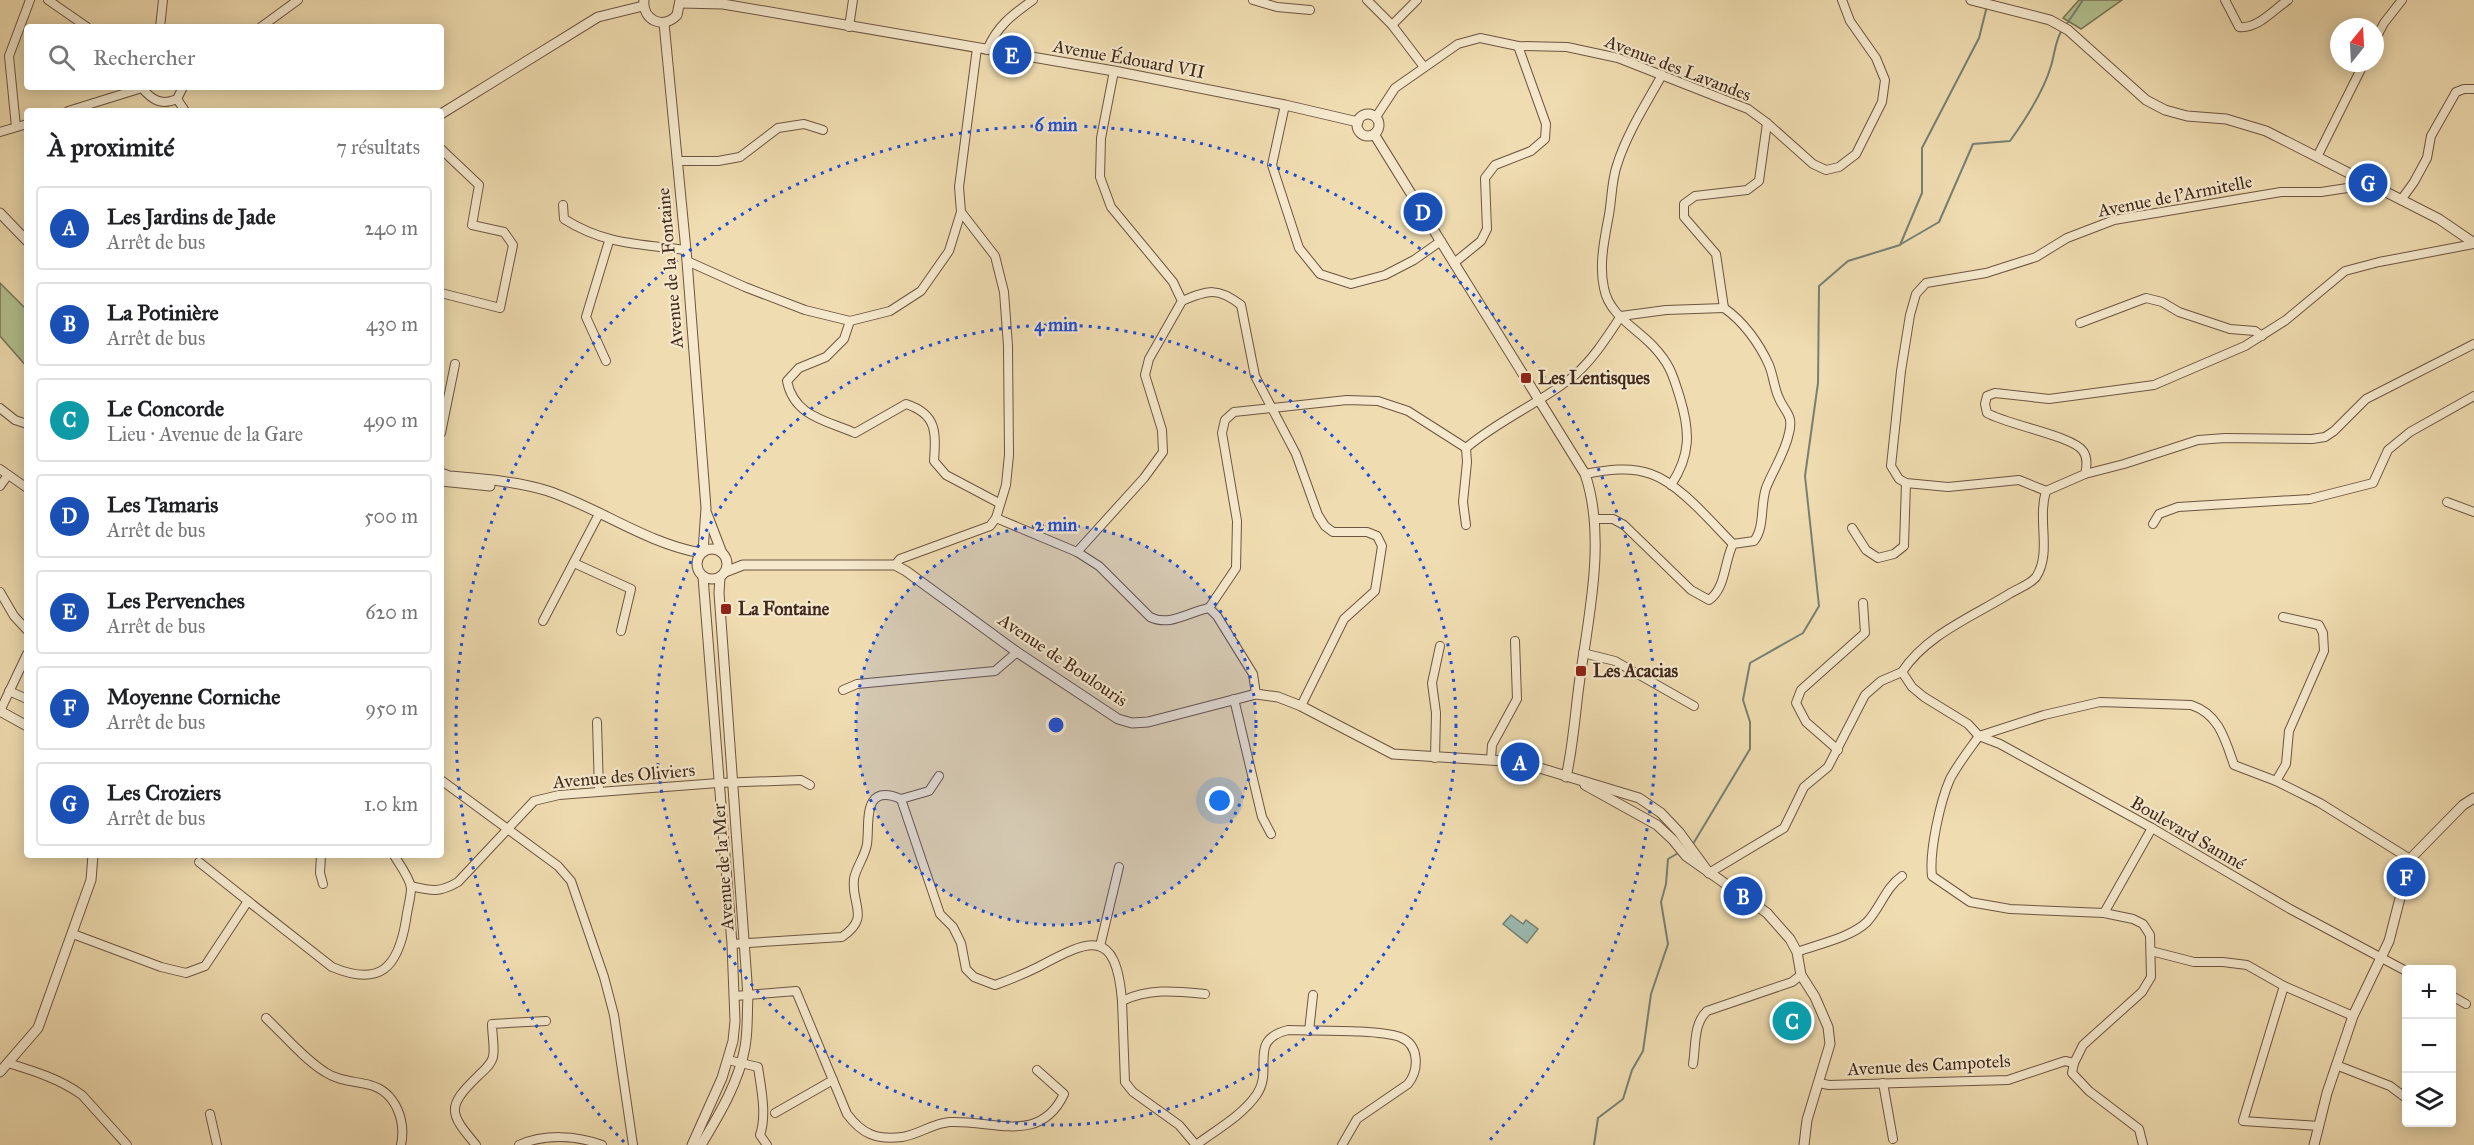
<!DOCTYPE html>
<html lang="fr">
<head>
<meta charset="utf-8">
<style>
  :root { --surface:#fff; --page:#f2f2f2; --text:#202124; --muted:#757577; --line:#e0e0e0; --accent:#b45309 }
  body { margin:0; font-family:"IM FELL Great Primer",serif; background:var(--page); color:var(--text) }
  .controls { position:absolute; right:18px; bottom:18px; display:grid; overflow:hidden; border-radius:6px; box-shadow:0 3px 15px #0003 }
  .controls button { width:54px; height:54px; display:grid; place-items:center; padding:0; border:0; border-bottom:2px solid var(--line); background:var(--surface); color:var(--text); font:30px sans-serif }
  .compass { position:absolute; left:2330px; top:18px; width:54px; height:54px; border-radius:50%; background:var(--surface); box-shadow:0 3px 15px #0003; rotate:18deg }
  .you { position:absolute; left:1220px; top:801px; width:21px; height:21px; margin:-15px; border:4px solid #fff; border-radius:50%; background:#1a73e8; box-shadow:0 0 0 9px #1a73e833 }
  .badge { display:grid; place-items:center; width:39px; height:39px; border-radius:50%; background:var(--accent); color:#fff; font-size:20px; font-weight:700 }
  .pin { position:absolute; translate:-50% -50%; border:3px solid #fff; box-shadow:0 2px 6px #0006 }
  .list { margin:0; padding:0; list-style:none }
  h2 { display:flex; justify-content:space-between; align-items:center; height:78px; margin:0; padding:0 24px; font-size:26px }
  h2 small { font-size:20px; font-weight:400; color:var(--muted) }
  .list li { display:grid; grid-template-columns:39px 1fr auto; gap:18px; align-items:center; box-sizing:border-box; height:84px; margin:0 12px 12px; padding:0 12px; border:2px solid var(--line); border-radius:6px }
  .list b { display:block; font-size:22px; white-space:nowrap }
  .list p { margin:0; font-size:20px; white-space:nowrap; color:var(--muted) }
  .list em { font-size:20px; font-style:normal; color:var(--muted) }
  .icon { flex:none; width:33px; height:33px; fill:none; stroke:currentColor; stroke-width:2; stroke-linecap:round; stroke-linejoin:round }
  .map { position:relative; flex:none; width:2474px; height:1145px; overflow:hidden }
  .search { position:absolute; background:var(--surface); box-shadow:0 3px 15px #0003; left:24px; top:24px; width:420px; height:66px; display:flex; align-items:center; gap:15px; box-sizing:border-box; padding:0 21px; border-radius:6px; color:var(--muted); font-size:22px }
  .panel { position:absolute; background:var(--surface); box-shadow:0 3px 15px #0003; left:24px; top:108px; width:420px; height:750px; border-radius:6px }
  .map>svg:first-child { display:block }
  .green { fill:#b3c290; stroke:#7a7556; stroke-width:1.5 }
  .water { fill:#9abab0; stroke:#768075; stroke-width:1.5 }
  .lines { fill:none; stroke-linecap:round; stroke-linejoin:round }
  .stream { stroke:#768075; stroke-width:2 }
  .minor-casing { stroke:#6c5541; stroke-width:10 }
  .tertiary-casing { stroke:#6c5541; stroke-width:11 }
  .minor { stroke:#f5e8cc; stroke-width:8 }
  .tertiary { stroke:#f5e8cc; stroke-width:9 }
  .ring { fill:none; stroke:#1d4ed8; stroke-width:3; stroke-dasharray:3 6 }
  .poi-dot { fill:#8f2418; stroke:#f5e8cc; stroke-width:2 }
  .labels { text-anchor:middle; dominant-baseline:central; stroke-width:4.5; stroke-linejoin:round; paint-order:stroke }
  .street-label { font-size:18px; fill:#40281c; stroke:#f5e8cc }
  .poi-label { font-size:18px; font-weight:bold; fill:#40281c; stroke:#f5e8cc; text-anchor:start }
  .centre { fill:#1d4ed8; stroke:#f5e8cc; stroke-width:3 }
  .ring-label { font-size:18px; text-anchor:middle; font-weight:bold; fill:#1d4ed8; stroke:#f5e8cc; stroke-width:4.5; stroke-linejoin:round; paint-order:stroke }
</style>
</head>
<body>
<div class="map">
<svg width="2474" height="1145" viewBox="0 0 2474 1145">
  <rect width="100%" height="100%" fill="#efdcb0"/>
  <filter id="stains"><feTurbulence type="fractalNoise" baseFrequency=".00333" numOctaves="4"/><feColorMatrix values="0 0 0 0 .2 0 0 0 0 .09 0 0 0 0 .02 0 0 0 .5 -.17"/></filter>
  <radialGradient id="worn" r=".72"><stop offset=".6" stop-color="#630" stop-opacity="0"/><stop offset="1" stop-color="#630" stop-opacity=".3"/></radialGradient>
  <g class="green">
    <polygon points="2079,0 2122,0 2081,29 2063,18"/>
    <polygon points="0,283 27,310 27,367 0,336"/>
  </g>
  <polygon class="water" points="1511,915 1523,924 1526,920 1538,929 1527,943 1503,924"/>
  <g class="lines">
    <g class="stream">
      <polyline points="2066,25 2083,0"/>
      <path d="M1901 244 1939 222 1973 144 2010 141C2025 120 2044 90 2051 66 2055 53 2055 41 2062 30"/>
      <polyline points="1693,844 1750,749 1750,722 1743,700 1750,663 1803,633 1819,606 1805,476 1818,383 1819,286 1848,261 1900,245 1922,193 1922,148 1979,38 1987,6"/>
      <polyline points="1594,1145 1598,1118 1623,1099 1632,1070 1643,1051 1651,994 1668,944 1661,902 1666,884 1668,859 1680,852"/>
    </g>
    <g class="minor-casing">
      <g id="minor">
        <polyline points="48,0 87,27"/>
        <polyline points="1253,0 1277,7 1310,10"/>
        <polyline points="1367,0 1392,25 1424,67"/>
        <path d="M2225 0 2239 27C2258 29 2273 10 2288 0"/>
        <polyline points="1392,25 1417,0"/>
        <polyline points="160,27 163,0"/>
        <polyline points="261,27 298,0"/>
        <polyline points="849,27 853,0"/>
        <polyline points="2375,40 2384,23 2402,0"/>
        <path d="M987 50C997 26 1012 15 1033 0"/>
        <path d="M1662 75C1646 104 1627 133 1617 165 1611 182 1612 202 1608 220 1604 241 1599 266 1604 288 1609 315 1635 327 1653 346 1670 364 1673 375 1680 398 1690 431 1691 455 1671 485"/>
        <path d="M141 87C152 100 161 106 177 99L183 87"/>
        <polyline points="177,99 185,111"/>
        <polyline points="1285,105 1272,165 1299,248 1320,274 1351,284 1385,275 1414,260 1441,241"/>
        <polyline points="68,111 142,88"/>
        <polyline points="1376,117 1395,88 1458,44 1480,38 1518,46 1567,47 1618,58 1748,109 1767,123 1813,164 1826,170 1839,167 1856,154 1882,102 1885,80 1876,58 1850,21 1842,0"/>
        <polyline points="16,127 9,56 30,0"/>
        <polyline points="0,132 27,124"/>
        <polyline points="441,149 479,185 472,225 504,232 513,245 500,308 441,293"/>
        <polyline points="2317,157 2364,63"/>
        <polyline points="677,161 718,161 740,157 778,128 804,124 823,130"/>
        <polyline points="2401,200 2414,182 2427,158 2431,136 2456,92 2464,89 2474,89"/>
        <path d="M563 205 564 219C605 245 640 244 686 250"/>
        <polyline points="687,261 745,287 805,310 850,321 890,311 921,291 949,251 961,212"/>
        <polyline points="1454,263 1481,241 1487,229 1485,178 1495,165 1531,151 1545,139 1546,124 1518,46"/>
        <path d="M1182 301C1208 290 1218 287 1241 305L1255 376 1296 454 1318 515 1325 526 1333 532H1367L1377 536 1382 546 1375 591 1344 619 1301 706"/>
        <polyline points="1724,308 1716,254 1684,217 1684,204 1695,196 1747,190 1759,181 1767,123"/>
        <path d="M850 321 844 339 826 357 799 368 787 381C794 416 825 420 855 433L906 404C937 414 936 432 934 461L946 475 999 503"/>
        <polyline points="2080,323 2146,298 2162,302 2179,312 2230,329 2255,331 2262,336"/>
        <polyline points="606,361 586,317 609,241"/>
        <polyline points="0,408 15,420 27,424"/>
        <polyline points="441,433 455,364"/>
        <polyline points="1466,448 1467,462 1463,502 1466,525"/>
        <polyline points="0,469 27,488"/>
        <path d="M1585 474C1606 470 1630 466 1651 474 1680 484 1711 522 1733 544"/>
        <polyline points="2085,474 2124,464 2198,440 2225,438 2312,439 2325,437 2334,431 2366,399 2474,344"/>
        <polyline points="0,486 8,475"/>
        <polyline points="2046,491 2019,480 1948,487 1906,483 1899,479 1891,466 1901,371 1910,315 1916,294 1926,283 1986,273 2036,257 2067,238 2114,220 2281,192 2321,192 2354,187 2361,179"/>
        <polyline points="2447,502 2474,512"/>
        <path d="M996 518 1077 552 1099 566 1150 617C1170 627 1188 612 1209 608L1217 616 1253 674 1256 694"/>
        <path d="M1596 519H1613L1624 525 1691 590 1709 600C1726 588 1724 562 1733 544L1754 541C1765 527 1760 506 1766 488 1773 470 1785 453 1789 433 1794 414 1784 412 1778 396 1774 386 1773 375 1769 365 1759 343 1743 321 1724 308"/>
        <polyline points="2153,524 2159,514 2178,507 2310,499 2373,483 2388,450 2410,432 2474,396"/>
        <polyline points="1852,528 1866,550 1878,558 1894,554 1904,546 1906,483"/>
        <polyline points="1077,552 1144,478 1163,452 1162,430 1145,375 1149,359 1182,301 1173,282 1111,207 1100,177 1101,138 1114,71"/>
        <polyline points="574,563 631,589 621,631"/>
        <polyline points="895,565 900,559 990,526 996,518 1006,485 1009,455 1008,346 1004,292 995,256 961,212 959,187 977,48"/>
        <polyline points="0,592 14,616 27,630"/>
        <path d="M1209 608 1236 568 1237 521 1222 433 1225 420 1234 412 1347 400 1378 401 1408 411 1466 448C1500 419 1541 403 1575 375 1594 358 1607 337 1621 316L1666 310 1724 308"/>
        <polyline points="543,621 599,514"/>
        <polyline points="1583,653 1615,661 1694,706"/>
        <polyline points="843,690 857,684 995,671 1017,652"/>
        <polyline points="9,691 27,699"/>
        <polyline points="1234,699 1262,817 1271,834"/>
        <polyline points="0,711 27,654"/>
        <polyline points="597,722 599,791"/>
        <path d="M1979 736C1969 750 1958 764 1950 779 1940 802 1929 852 1932 876L1970 902 2010 909 2104 913 2133 919 2143 924 2150 935 2151 977 2142 992 2083 1045 2074 1063 2072 1073 2089 1091 2139 1129 2143 1145"/>
        <path d="M1979 736 2044 715 2100 702 2191 705C2219 714 2225 739 2234 765L2276 781 2320 803 2410 859"/>
        <polyline points="1838,750 1806,722 1796,703 1801,690 1865,633 1863,603"/>
        <polyline points="1435,758 1436,713 1432,683 1440,646"/>
        <polyline points="1491,759 1492,745 1517,699 1515,641"/>
        <polyline points="441,780 558,866 571,881 604,977 614,1015 633,1145"/>
        <polyline points="2276,781 2286,764 2289,731 2324,651 2323,633 2319,625 2283,617"/>
        <path d="M901 799 940 914 953 927 961 943 966 969 974 977 995 985C1009 980 1024 974 1038 967 1090 939 1116 927 1122 1001"/>
        <polyline points="901,799 929,791 939,776"/>
        <polyline points="321,855 320,873 323,884"/>
        <polyline points="199,862 248,901"/>
        <polyline points="1709,873 1784,828 1804,787 1828,767 1865,695 1881,681 1902,672"/>
        <path d="M411 886C432 891 439 893 458 882L534 801 559 795 718 783 801 780 810 785"/>
        <polyline points="2104,913 2152,828"/>
        <path d="M73 934 161 967 186 973 205 966 248 901 332 967C380 987 398 968 406 920 407 910 411 898 411 888 410 878 399 864 394 855"/>
        <path d="M732 944 842 937C871 917 851 905 854 879 856 867 865 857 867 844 870 824 861 782 901 799"/>
        <polyline points="1100,946 1119,867"/>
        <polyline points="2151,951 2194,962 2223,962 2247,965 2284,986 2353,1016"/>
        <path d="M1797 952C1818 944 1850 938 1867 922 1881 907 1885 888 1902 876"/>
        <path d="M2406 971 2290 909 2152 828 2000 744 1979 736 1968 724 1924 697 1912 687 1902 672C1926 635 1972 617 2009 594 2017 589 2031 584 2036 577 2052 553 2037 520 2046 491L2085 474C2087 466 2088 458 2083 451 2073 436 2008 425 1987 413L1985 404 1987 396 1995 393 2049 399 2154 385 2245 346 2286 320 2345 271 2379 262 2474 244"/>
        <polyline points="2284,986 2243,1121 2319,1126"/>
        <path d="M735 996 796 991 847 1114C862 1134 876 1140 902 1137 918 1135 933 1123 950 1122 994 1120 1040 1145 1064 1094L1037 1070"/>
        <polyline points="2452,996 2466,1004"/>
        <path d="M266 1018C285 1036 303 1058 325 1072 338 1081 355 1081 370 1085 396 1092 406 1121 401 1145"/>
        <polyline points="1309,1031 1313,995"/>
        <path d="M728 1060 758 1067C761 1088 767 1115 760 1135L767 1145"/>
        <path d="M8 1063C34 1071 60 1079 82 1095L127 1145"/>
        <path d="M1693 1064C1696 1047 1693 1024 1707 1011L1792 982 1801 975"/>
        <polyline points="2336,1065 2390,1086 2406,1098"/>
        <polyline points="1819,1083 1829,1085 2008,1080 2065,1061 2074,1063"/>
        <polyline points="1883,1083 1893,1139"/>
        <polyline points="775,1113 833,1080"/>
        <polyline points="210,1114 217,1145"/>
        <path d="M476 1145C449 1113 446 1107 478 1076 484 1070 491 1065 493 1057 495 1048 492 1034 492 1024L546 1021"/>
        <path d="M519 1145C544 1134 576 1135 602 1145"/>
        <path d="M1196 1145C1216 1130 1243 1115 1257 1094 1274 1069 1247 1040 1288 1030 1315 1031 1377 1029 1400 1037 1420 1045 1419 1070 1408 1084L1357 1119 1342 1145"/>
        <path d="M1196 1145 1179 1125 1133 1092 1125 1082 1122 1001C1149 988 1175 991 1205 994"/>
      </g>
    </g>
    <g class="tertiary-casing">
      <g id="tertiary">
        <path d="M644 0C642 20 663 30 677 15L680 0"/>
        <polyline points="1971,0 2050,20 2068,30 2146,100 2165,110 2187,116 2226,119 2266,131 2439,219 2474,243"/>
        <polyline points="681,3 723,4 1114,71 1285,105 1358,122"/>
        <polyline points="664,23 687,261 706,508 703,552"/>
        <circle cx="1368" cy="125" r="11"/>
        <polyline points="441,114 598,17 643,6"/>
        <path d="M1374 134 1585 474C1607 538 1588 619 1579 685 1575 715 1573 747 1566 777"/>
        <polyline points="0,213 27,241"/>
        <path d="M441 473 449 476C483 479 515 481 548 491 601 509 646 543 701 553"/>
        <polyline points="441,481 490,486"/>
        <polyline points="707,514 722,553"/>
        <circle cx="712" cy="564" r="15"/>
        <polyline points="725,572 743,565 895,565 906,571 1017,652 1118,719 1132,723 1148,722 1256,694 1278,697 1301,706 1393,754 1520,762 1639,798 1661,813 1679,832 1709,873"/>
        <polyline points="0,711 27,726"/>
        <polyline points="1585,785 1657,825 1673,840 1686,856 1767,913 1790,939 1797,952 1801,975 1815,997 1828,1027 1830,1044 1807,1120 1804,1145"/>
        <polyline points="0,1072 38,1028 91,880 93,855"/>
        <polyline points="692,1145 722,1078 733,1041 735,1021 732,944 703,577"/>
        <path d="M701 1145C719 1115 739 1082 745 1047 748 1031 747 1013 748 996L719 593 720 577"/>
        <polyline points="2314,1145 2327,1093 2353,1016 2389,941 2410,859 2463,805 2474,798"/>
      </g>
    </g>
    <use href="#minor" class="minor"/>
    <use href="#tertiary" class="tertiary"/>
  </g>
  <circle cx="1056" cy="725" r="200" fill="#1d4ed8" fill-opacity=".12"/>
  <g class="ring">
    <circle cx="1056" cy="725" r="200"/>
    <circle cx="1056" cy="725" r="400"/>
    <path d="M624 1142A600 600 0 1 1 1488 1142"/>
  </g>
  <g class="poi-dot">
    <rect x="1520" y="372" width="12" height="12" rx="3"/>
    <rect x="720" y="603" width="12" height="12" rx="3"/>
    <rect x="1575" y="665" width="12" height="12" rx="3"/>
  </g>
  <g class="labels">
    <g class="street-label">
      <text transform="translate(1129 59) rotate(10)">Avenue Édouard VII</text>
      <text transform="translate(1678 68) rotate(21)">Avenue des Lavandes</text>
      <text transform="translate(2175 196) rotate(-11)">Avenue de l'Armitelle</text>
      <text transform="translate(670 268) rotate(-95)">Avenue de la Fontaine</text>
      <text transform="translate(1063 660) rotate(34)">Avenue de Boulouris</text>
      <text transform="translate(624 776) rotate(-5)">Avenue des Oliviers</text>
      <text transform="translate(2188 833) rotate(30)">Boulevard Samné</text>
      <text transform="translate(723 867) rotate(-94)">Avenue de la Mer</text>
      <text transform="translate(1929 1065) rotate(-3)">Avenue des Campotels</text>
    </g>
    <g class="poi-label">
      <text x="1538" y="378">Les Lentisques</text>
      <text x="738" y="609">La Fontaine</text>
      <text x="1593" y="671">Les Acacias</text>
    </g>
  </g>
  <circle cx="1056" cy="725" r="9" class="centre"/>
  <g class="ring-label">
    <text x="1056" y="131">6 min</text>
    <text x="1056" y="331">4 min</text>
    <text x="1056" y="531">2 min</text>
  </g>
  <rect width="100%" height="100%" filter="url(#stains)"/>
  <rect width="100%" height="100%" fill="url(#worn)"/>
</svg>
<div class="controls">
<button>+</button>
<button>−</button>
<button><svg class="icon" aria-label="layers" viewBox="0 0 24 24"><path d="M12 4l9 5-9 5-9-5zM3 14l9 5 9-5"/></svg></button>
</div>
<svg class="compass" viewBox="-18 -18 36 36"><path d="M0-13l5 13h-10z" fill="#e53935"/><path d="M0 13l5-13h-10z" fill="#757577"/></svg>
<div class="you"></div>
<div class="pin badge" style="left:1520px;top:762px;background:#1a4fb4">A</div>
<div class="pin badge" style="left:1743px;top:896px;background:#1a4fb4">B</div>
<div class="pin badge" style="left:1792px;top:1021px;background:#0f9aa8">C</div>
<div class="pin badge" style="left:1423px;top:212px;background:#1a4fb4">D</div>
<div class="pin badge" style="left:1012px;top:55px;background:#1a4fb4">E</div>
<div class="pin badge" style="left:2406px;top:877px;background:#1a4fb4">F</div>
<div class="pin badge" style="left:2368px;top:183px;background:#1a4fb4">G</div>
<div class="search"><svg class="icon" aria-label="search" viewBox="0 0 24 24"><circle cx="10" cy="10" r="6"/><path d="M15 15l6 6"/></svg>Rechercher</div>
<section class="panel">
<h2>À proximité<small>7 résultats</small></h2>
<ul class="list">
<li><span class="badge" style="background:#1a4fb4">A</span><div><b>Les Jardins de Jade</b><p>Arrêt de bus</p></div><em>240 m</em></li>
<li><span class="badge" style="background:#1a4fb4">B</span><div><b>La Potinière</b><p>Arrêt de bus</p></div><em>430 m</em></li>
<li><span class="badge" style="background:#0f9aa8">C</span><div><b>Le Concorde</b><p>Lieu · Avenue de la Gare</p></div><em>490 m</em></li>
<li><span class="badge" style="background:#1a4fb4">D</span><div><b>Les Tamaris</b><p>Arrêt de bus</p></div><em>500 m</em></li>
<li><span class="badge" style="background:#1a4fb4">E</span><div><b>Les Pervenches</b><p>Arrêt de bus</p></div><em>620 m</em></li>
<li><span class="badge" style="background:#1a4fb4">F</span><div><b>Moyenne Corniche</b><p>Arrêt de bus</p></div><em>950 m</em></li>
<li><span class="badge" style="background:#1a4fb4">G</span><div><b>Les Croziers</b><p>Arrêt de bus</p></div><em>1.0 km</em></li>
</ul>
</section>
</div>
</body>
</html>
